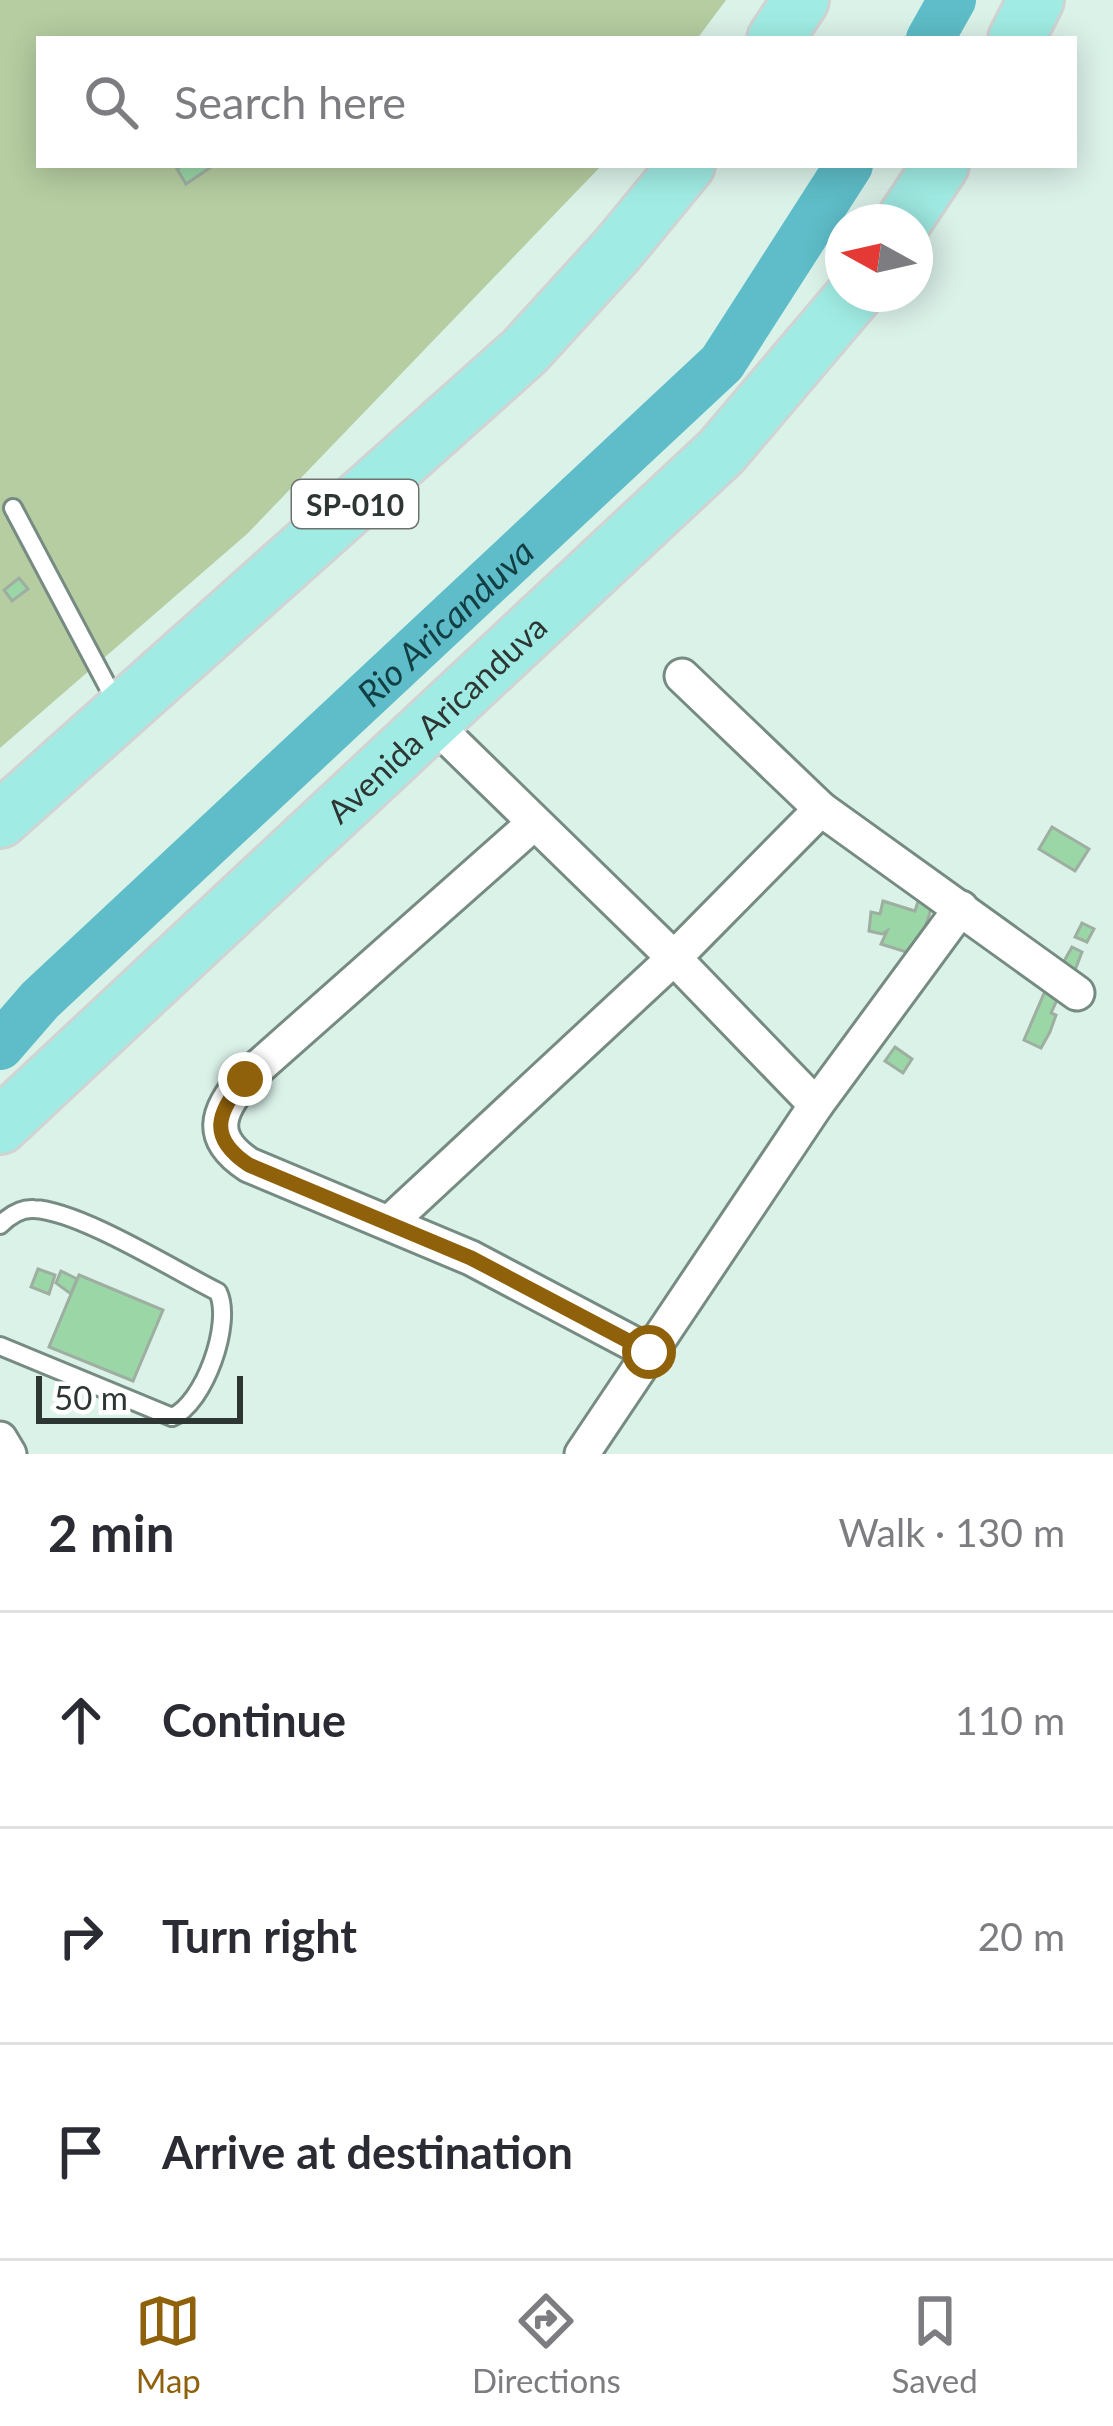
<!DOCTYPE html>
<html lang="en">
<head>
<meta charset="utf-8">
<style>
  :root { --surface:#fff; --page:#f7f7f7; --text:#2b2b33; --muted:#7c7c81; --line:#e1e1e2; --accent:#8f610a }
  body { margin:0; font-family:Lato,sans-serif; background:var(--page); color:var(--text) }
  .compass { position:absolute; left:825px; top:204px; width:108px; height:108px; border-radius:50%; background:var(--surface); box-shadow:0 6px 30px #0003; rotate:278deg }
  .scale { position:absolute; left:36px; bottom:30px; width:207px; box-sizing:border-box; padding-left:12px; border:6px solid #2e3633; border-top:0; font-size:33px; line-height:42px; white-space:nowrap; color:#2e3633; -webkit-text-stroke:9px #fff; paint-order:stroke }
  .stop { position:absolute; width:36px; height:36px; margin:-27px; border:9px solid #8f610a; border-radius:50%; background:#fff }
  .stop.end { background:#8f610a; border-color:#fff; box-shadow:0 3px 12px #0008 }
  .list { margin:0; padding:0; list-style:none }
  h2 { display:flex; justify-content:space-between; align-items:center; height:156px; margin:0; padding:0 48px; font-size:51px }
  h2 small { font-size:39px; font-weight:400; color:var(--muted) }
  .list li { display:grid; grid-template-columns:78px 1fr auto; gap:36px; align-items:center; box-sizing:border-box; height:216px; padding:0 48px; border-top:3px solid var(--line) }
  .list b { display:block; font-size:45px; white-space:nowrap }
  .list em { font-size:39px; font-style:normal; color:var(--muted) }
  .icon { flex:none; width:66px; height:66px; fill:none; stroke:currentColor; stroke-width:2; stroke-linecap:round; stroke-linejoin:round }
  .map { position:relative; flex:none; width:1113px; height:1454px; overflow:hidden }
  .search { position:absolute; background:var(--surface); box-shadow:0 6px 30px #0003; left:36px; right:36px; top:36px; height:132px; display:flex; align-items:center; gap:30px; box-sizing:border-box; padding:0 42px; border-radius:0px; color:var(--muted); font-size:45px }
  .sheet { height:804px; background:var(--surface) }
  nav { display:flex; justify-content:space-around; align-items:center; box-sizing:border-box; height:168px; border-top:3px solid var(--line); background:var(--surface); font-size:33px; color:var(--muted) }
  nav a { display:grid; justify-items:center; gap:6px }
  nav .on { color:var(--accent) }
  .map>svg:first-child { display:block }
  .green { fill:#b5cda1 }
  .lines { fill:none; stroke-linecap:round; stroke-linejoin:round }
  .river { stroke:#5ebdc8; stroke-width:48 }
  .building { fill:#9ad6a6; stroke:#9eafa1; stroke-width:3 }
  .service-casing { stroke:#768b82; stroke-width:22 }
  .minor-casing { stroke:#768b82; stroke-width:39 }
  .trunk-casing { stroke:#d1d3d2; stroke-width:60 }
  .service { stroke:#fff; stroke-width:16 }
  .minor { stroke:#fff; stroke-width:33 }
  .trunk { stroke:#a0ece4; stroke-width:54 }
  .route { stroke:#8f610a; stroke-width:15 }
  .labels { text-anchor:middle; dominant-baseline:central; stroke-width:9; stroke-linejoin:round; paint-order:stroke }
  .shield { fill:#fff; stroke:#6d7270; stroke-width:3 }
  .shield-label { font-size:30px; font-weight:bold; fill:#2e3633 }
  .street-label { font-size:33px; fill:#2e3633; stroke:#fff }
  .water-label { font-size:36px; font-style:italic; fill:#123f44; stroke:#fff }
</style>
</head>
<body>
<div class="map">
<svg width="1113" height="1454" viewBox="0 0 1113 1454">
  <rect width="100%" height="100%" fill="#dbf2e9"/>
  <polygon class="green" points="0,0 726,0 697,39 39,39 39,165 602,165 247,534 0,748"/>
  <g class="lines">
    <g class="river">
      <polyline points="930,39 952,0"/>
      <path id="s1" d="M0 1046 40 1000 722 363 849 165"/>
    </g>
  </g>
  <g class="building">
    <polygon points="183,165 214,165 186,184 177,169"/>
    <polygon points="19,578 28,589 12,601 4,590"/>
    <polygon points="1052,827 1089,849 1075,871 1039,849"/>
    <polygon points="919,898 933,903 916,955 881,944 887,931 882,934 869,931 871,912 880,914 883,901 915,911"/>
    <polygon points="1082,923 1094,929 1087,942 1075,937"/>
    <polygon points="1072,947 1082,952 1072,978 1059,970"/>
    <polygon points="1045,991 1058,998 1051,1013 1056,1015 1050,1032 1041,1048 1024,1040"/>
    <polygon points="895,1047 912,1059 903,1073 885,1061"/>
    <polygon points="38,1269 55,1275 49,1294 31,1287"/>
    <polygon points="61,1271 77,1279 71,1294 56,1283"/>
    <polygon points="79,1275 163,1310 133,1381 49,1347"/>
  </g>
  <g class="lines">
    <g class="service-casing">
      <g id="service">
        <polyline points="13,508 117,704"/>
        <path d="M0 1225C9 1216 21 1208 34 1209 80 1211 174 1270 218 1292 233 1323 204 1404 172 1417L0 1346"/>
      </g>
    </g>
    <g class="minor-casing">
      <g id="minor">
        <polyline points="682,676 821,809 1077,993"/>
        <polyline points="432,722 674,958 816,1105"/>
        <path d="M533 824 245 1079C216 1113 208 1138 249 1165L471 1258 649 1352"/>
        <polyline points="390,1222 674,958 821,809"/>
        <polyline points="0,1439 9,1454"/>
        <polyline points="582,1454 816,1105 961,908"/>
      </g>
    </g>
    <g class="trunk-casing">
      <g id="trunk">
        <polyline points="775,39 801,0"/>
        <polyline points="1016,39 1036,0"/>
        <polyline points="903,222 941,165"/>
        <polyline points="0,820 525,351 617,250 687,165"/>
        <path id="s2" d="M0 1126 721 452 855 294"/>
      </g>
    </g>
    <use href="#service" class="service"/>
    <use href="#minor" class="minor"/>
    <use href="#trunk" class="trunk"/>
  </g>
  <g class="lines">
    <path class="route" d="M245 1079C216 1113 208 1138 249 1165L471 1258 649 1352"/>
  </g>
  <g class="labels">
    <rect class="shield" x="292" y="480" width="126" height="48" rx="9"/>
    <g class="shield-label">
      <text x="355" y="504">SP-010</text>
    </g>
    <g class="street-label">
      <text stroke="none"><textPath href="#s2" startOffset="597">Avenida Aricanduva</textPath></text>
    </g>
    <g class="water-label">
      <text stroke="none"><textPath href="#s1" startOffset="615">Rio Aricanduva</textPath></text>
    </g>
  </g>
</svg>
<svg class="compass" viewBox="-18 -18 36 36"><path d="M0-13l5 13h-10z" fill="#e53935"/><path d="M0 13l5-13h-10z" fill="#7c7c81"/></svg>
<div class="scale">50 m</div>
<div class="stop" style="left:649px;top:1352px"></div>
<div class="stop end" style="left:245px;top:1079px"></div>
<div class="search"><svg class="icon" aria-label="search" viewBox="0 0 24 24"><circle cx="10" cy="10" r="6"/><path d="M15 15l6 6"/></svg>Search here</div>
</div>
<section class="sheet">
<h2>2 min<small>Walk · 130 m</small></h2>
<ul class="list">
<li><svg class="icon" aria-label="ahead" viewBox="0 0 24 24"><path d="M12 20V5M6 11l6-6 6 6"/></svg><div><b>Continue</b></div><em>110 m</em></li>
<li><svg class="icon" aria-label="right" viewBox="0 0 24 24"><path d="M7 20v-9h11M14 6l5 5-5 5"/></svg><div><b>Turn right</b></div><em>20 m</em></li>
<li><svg class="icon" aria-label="arrive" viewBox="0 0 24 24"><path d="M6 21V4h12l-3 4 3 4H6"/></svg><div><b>Arrive at destination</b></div></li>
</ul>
</section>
<nav>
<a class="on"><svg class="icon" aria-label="map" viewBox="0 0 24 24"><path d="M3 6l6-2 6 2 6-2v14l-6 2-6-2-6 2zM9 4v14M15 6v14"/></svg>Map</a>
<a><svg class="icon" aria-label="directions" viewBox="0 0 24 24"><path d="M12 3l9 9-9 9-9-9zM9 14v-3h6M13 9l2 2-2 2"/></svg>Directions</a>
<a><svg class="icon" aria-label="saved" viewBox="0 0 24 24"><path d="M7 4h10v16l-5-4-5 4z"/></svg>Saved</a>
</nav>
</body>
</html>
